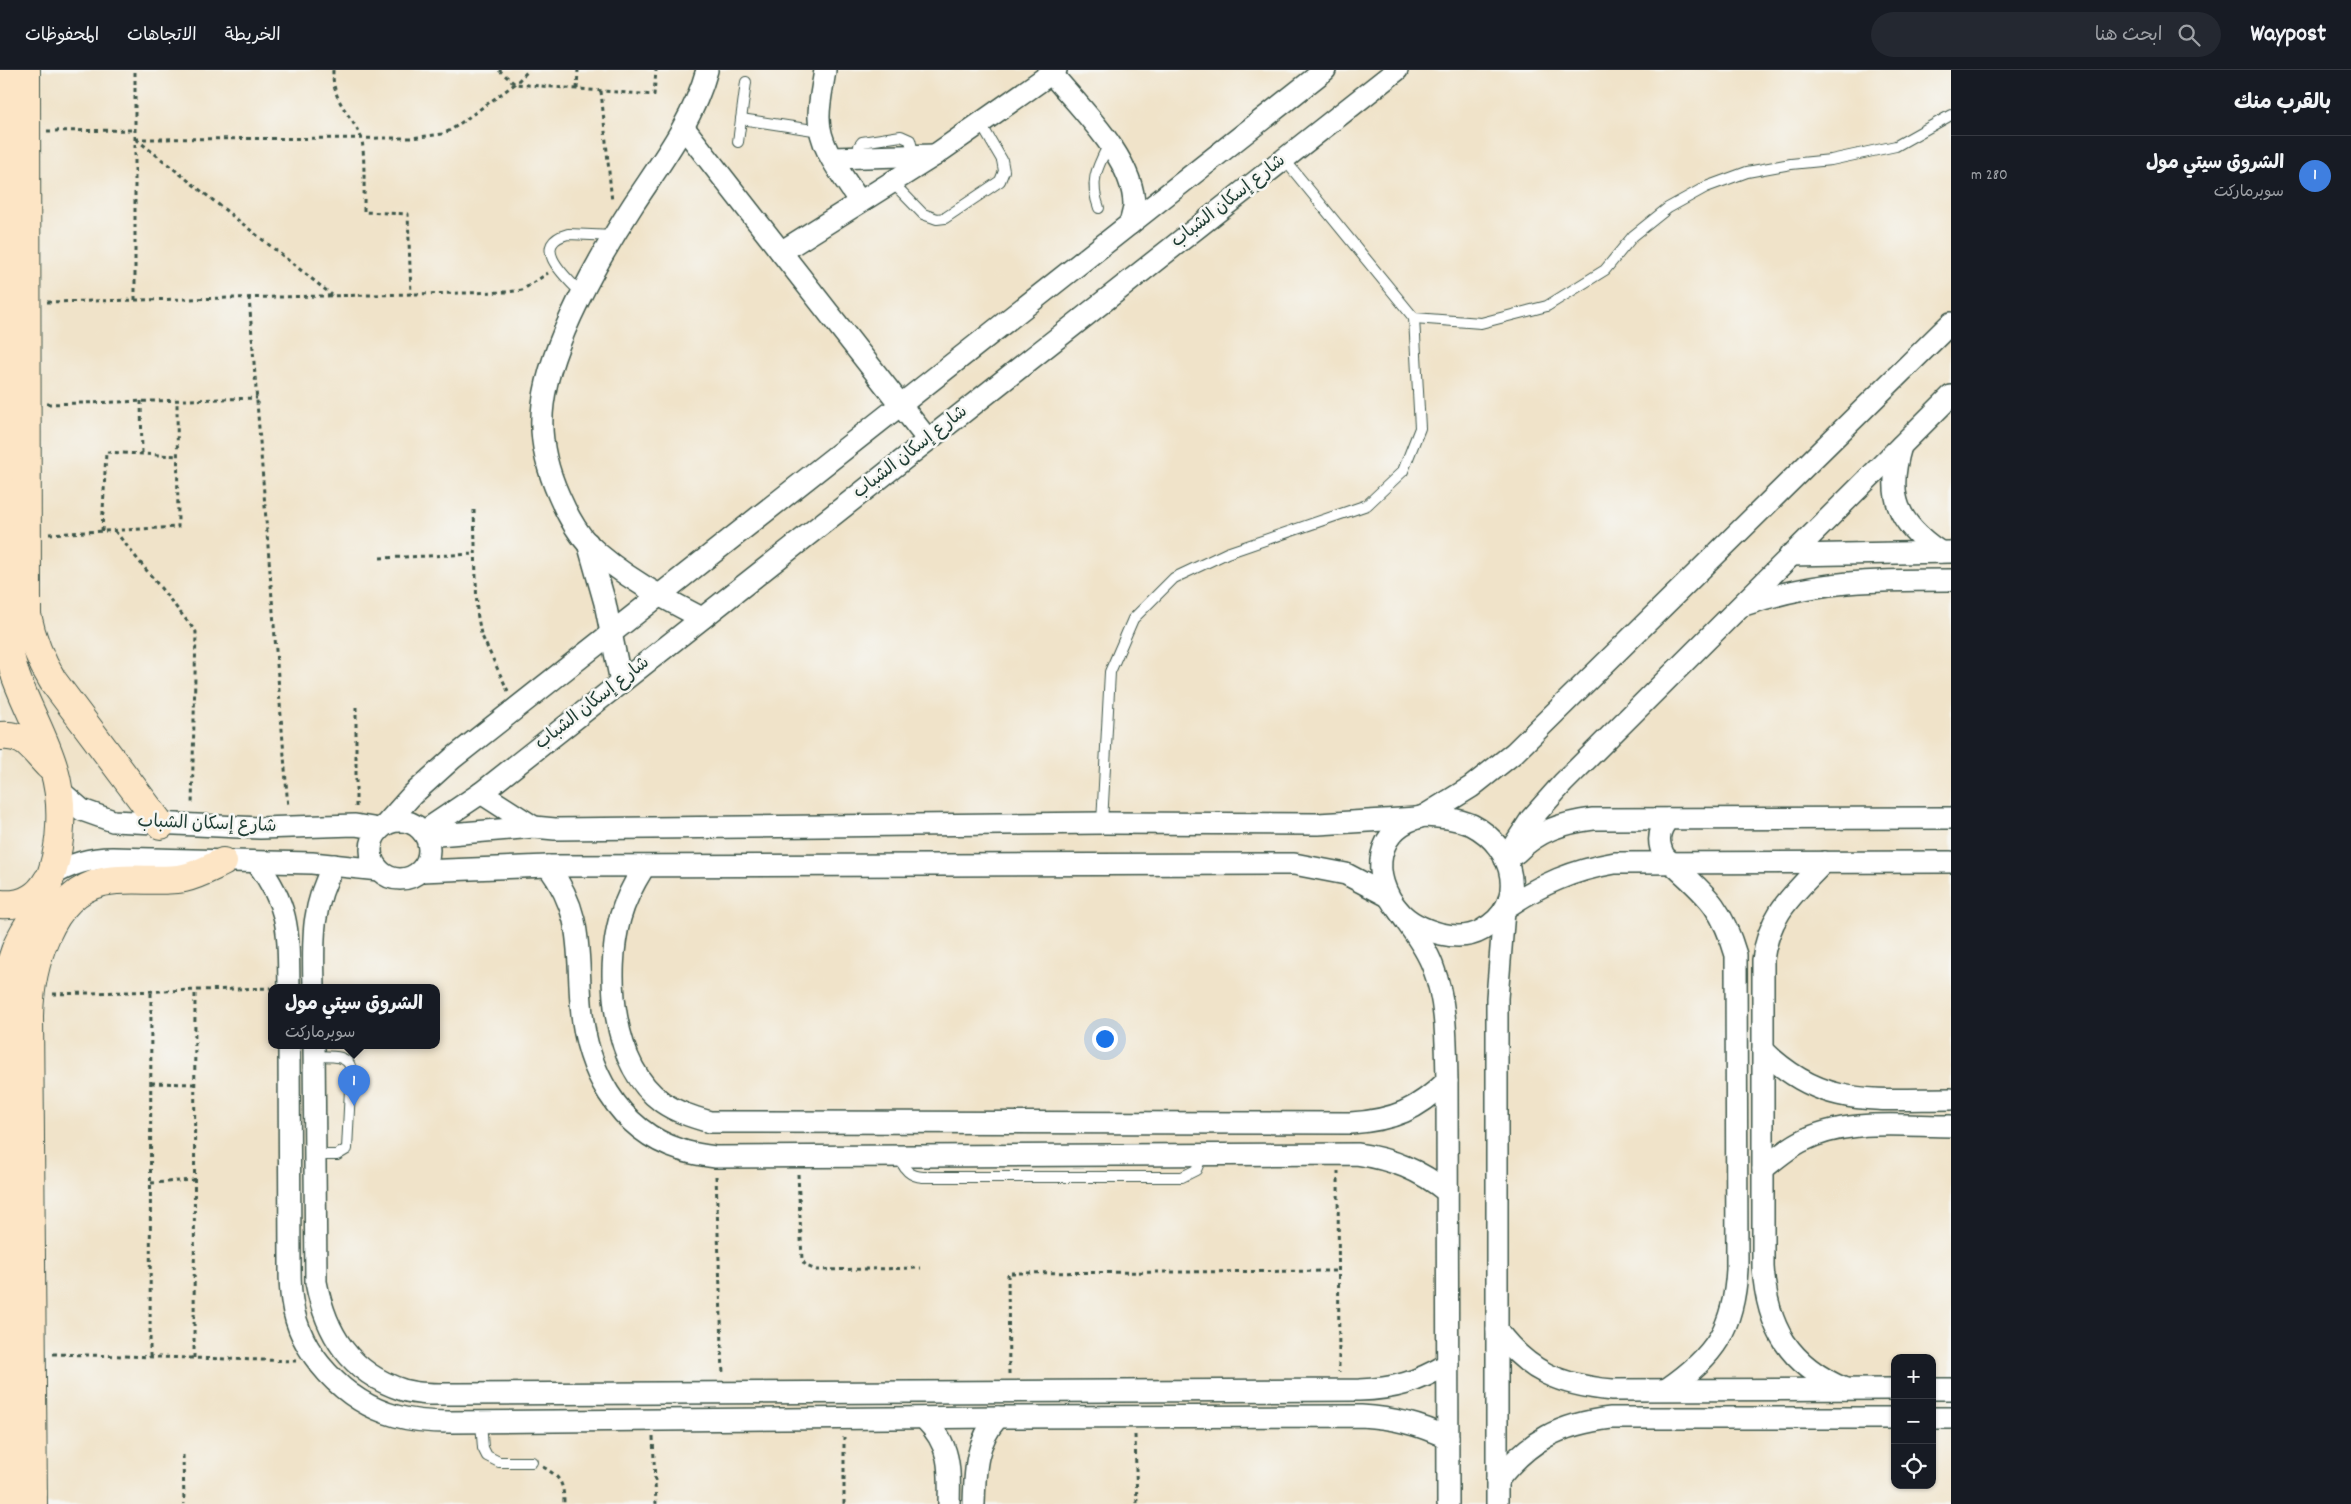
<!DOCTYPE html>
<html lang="ar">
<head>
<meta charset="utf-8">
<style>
  :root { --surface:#171b24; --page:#242831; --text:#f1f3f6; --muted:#9ea1a6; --line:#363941; --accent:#d1495b }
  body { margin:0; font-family:Dekko,"Playpen Sans Arabic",sans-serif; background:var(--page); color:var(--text); direction:rtl }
  .controls { position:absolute; right:15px; bottom:15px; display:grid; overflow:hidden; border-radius:10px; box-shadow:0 1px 4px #0004 }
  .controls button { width:45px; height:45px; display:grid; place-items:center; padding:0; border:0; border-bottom:1px solid var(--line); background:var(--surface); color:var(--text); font:25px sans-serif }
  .you { position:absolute; left:1104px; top:968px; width:18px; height:18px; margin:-12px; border:4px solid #fff; border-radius:50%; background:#1a73e8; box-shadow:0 0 0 8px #1a73e833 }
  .badge { display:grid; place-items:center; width:32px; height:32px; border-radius:50%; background:var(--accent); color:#fff; font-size:16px; font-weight:700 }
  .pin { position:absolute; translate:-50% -41px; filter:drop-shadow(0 1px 2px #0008) }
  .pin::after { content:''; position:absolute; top:26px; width:18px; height:15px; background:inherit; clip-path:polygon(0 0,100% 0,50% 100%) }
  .popup { position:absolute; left:268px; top:914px; width:172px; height:65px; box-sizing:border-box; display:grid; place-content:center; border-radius:10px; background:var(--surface); filter:drop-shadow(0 1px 4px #0005); font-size:16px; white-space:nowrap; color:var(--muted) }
  .popup b { font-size:19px; color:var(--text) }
  .popup::after { content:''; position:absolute; left:50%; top:100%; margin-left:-10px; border:10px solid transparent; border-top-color:var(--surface) }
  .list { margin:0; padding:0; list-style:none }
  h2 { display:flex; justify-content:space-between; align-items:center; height:65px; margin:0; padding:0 20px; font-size:21px }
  h2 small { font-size:16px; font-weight:400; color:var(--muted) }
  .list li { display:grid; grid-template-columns:32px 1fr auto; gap:15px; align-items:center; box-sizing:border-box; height:80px; padding:0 20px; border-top:1px solid var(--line) }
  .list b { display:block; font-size:19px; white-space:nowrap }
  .list p { margin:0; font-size:16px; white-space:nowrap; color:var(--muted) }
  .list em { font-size:16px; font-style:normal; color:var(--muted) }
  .icon { flex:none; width:28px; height:28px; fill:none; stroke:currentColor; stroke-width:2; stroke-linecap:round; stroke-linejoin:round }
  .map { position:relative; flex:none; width:1951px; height:1434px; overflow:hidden; direction:ltr }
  header { display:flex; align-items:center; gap:30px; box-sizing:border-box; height:70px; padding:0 25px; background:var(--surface); border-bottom:1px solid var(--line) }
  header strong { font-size:24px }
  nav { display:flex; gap:28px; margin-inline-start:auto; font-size:18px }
  .search { width:350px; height:45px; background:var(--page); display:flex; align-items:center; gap:12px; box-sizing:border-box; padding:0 18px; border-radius:28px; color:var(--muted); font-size:19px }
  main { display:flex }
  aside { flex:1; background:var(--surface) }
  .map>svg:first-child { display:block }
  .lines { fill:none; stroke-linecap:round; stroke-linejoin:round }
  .lane-casing { stroke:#3e564a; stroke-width:12 }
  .street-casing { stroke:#3e564a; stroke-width:24 }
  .secondary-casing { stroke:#3e564a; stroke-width:30 }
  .path { stroke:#3e564a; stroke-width:3; stroke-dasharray:4 4; stroke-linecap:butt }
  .lane { stroke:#fff; stroke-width:10 }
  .street { stroke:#fff; stroke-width:21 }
  .secondary { stroke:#fde5c5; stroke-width:28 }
  .labels { text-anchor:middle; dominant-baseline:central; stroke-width:5; stroke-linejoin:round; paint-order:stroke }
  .street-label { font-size:18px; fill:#1f3d34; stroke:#f6f6f2 }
</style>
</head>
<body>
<header>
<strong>Waypost</strong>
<div class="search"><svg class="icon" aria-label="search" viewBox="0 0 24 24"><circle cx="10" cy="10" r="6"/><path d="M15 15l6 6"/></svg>ابحث هنا</div>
<nav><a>الخريطة</a><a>الاتجاهات</a><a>المحفوظات</a></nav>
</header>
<main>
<aside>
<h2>بالقرب منك<small></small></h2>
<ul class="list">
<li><span class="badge" style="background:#3f7fe0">1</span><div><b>الشروق سيتي مول</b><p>سوبرماركت</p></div><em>280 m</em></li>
</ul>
</aside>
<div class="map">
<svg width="1951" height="1434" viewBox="0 0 1951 1434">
  <rect width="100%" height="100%" fill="#f6f6f2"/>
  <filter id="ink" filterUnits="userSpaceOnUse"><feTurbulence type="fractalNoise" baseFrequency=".02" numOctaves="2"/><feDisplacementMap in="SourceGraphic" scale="10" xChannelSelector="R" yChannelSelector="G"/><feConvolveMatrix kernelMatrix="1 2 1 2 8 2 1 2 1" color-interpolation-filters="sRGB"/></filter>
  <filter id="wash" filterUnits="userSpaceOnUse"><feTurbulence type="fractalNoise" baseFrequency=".0096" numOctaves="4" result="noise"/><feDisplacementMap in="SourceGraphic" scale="20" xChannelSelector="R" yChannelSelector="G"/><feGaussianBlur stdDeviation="1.12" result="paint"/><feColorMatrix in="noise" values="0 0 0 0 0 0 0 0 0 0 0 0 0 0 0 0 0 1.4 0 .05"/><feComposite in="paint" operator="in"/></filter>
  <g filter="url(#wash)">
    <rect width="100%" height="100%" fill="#f0e3c9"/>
  </g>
  <g filter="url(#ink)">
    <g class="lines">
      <g class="lane-casing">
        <g id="lane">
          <polyline points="741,49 820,61"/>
          <polyline points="738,72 746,12"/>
          <polyline points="860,87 859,76 862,72 901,66 910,70 914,86"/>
          <polyline points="892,112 923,144 937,149 945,148 1000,111 1004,101 1002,90 981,54"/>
          <path d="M1099 138C1089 111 1097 98 1109 74"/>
          <path d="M583 225C569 210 527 175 568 164L614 166"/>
          <polyline points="1414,248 1481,253 1547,236 1605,200 1633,166 1668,138 1706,117 1747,102 1791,94 1831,90 1896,76 1951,45"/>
          <polyline points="1102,753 1110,602 1133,549 1174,508 1227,483 1367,435 1403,401 1420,358 1414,248 1284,89"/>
          <path d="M314 986C327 987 348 983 351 999L347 1079 337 1085H315"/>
          <path d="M900 1086C903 1100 910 1106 923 1107H1182L1196 1100 1202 1086"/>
          <polyline points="481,1352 483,1378 487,1386 499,1392 532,1392"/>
        </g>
      </g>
      <g class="street-casing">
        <g id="street">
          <path d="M825 0C823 15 819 31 819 46 818 78 844 107 860 132"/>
          <path d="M1051 3C1079 37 1134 89 1134 135 1134 141 1131 148 1130 154"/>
          <polyline points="684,58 928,370"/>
          <polyline points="832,88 935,85"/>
          <polyline points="781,182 935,85 1056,0"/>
          <path d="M1901 376C1886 426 1897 453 1940 482"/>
          <polyline points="588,473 605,533 621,612"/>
          <polyline points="1790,485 1951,482"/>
          <path d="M1744 535C1817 510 1875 510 1951 510"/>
          <path d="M702 548C663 528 620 505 588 474 576 461 566 442 559 426 546 397 539 365 543 334 550 273 600 186 633 135 662 91 693 51 707 0"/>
          <polyline points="58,713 59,720 82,740 113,751 260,758 355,755 379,759"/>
          <polyline points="481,723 534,757"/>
          <polyline points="1424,746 1471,717 1514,683 1951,253"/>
          <path d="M1424 746C1440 747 1456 748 1472 755 1515 777 1529 835 1482 860 1470 867 1454 867 1441 864 1426 860 1409 853 1399 841 1369 806 1375 757 1424 746Z"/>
          <circle cx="400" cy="780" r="29"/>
          <polyline points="387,753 412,725 453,688 1325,0"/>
          <polyline points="423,762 481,723 1397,0"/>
          <polyline points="426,766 534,757 555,759 1102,753 1318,754 1417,748"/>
          <path d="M1516 783C1538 761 1562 753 1593 749L1951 748"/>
          <polyline points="1505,789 1531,749 1563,713 1951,326"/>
          <path d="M1824 792C1793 825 1769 843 1763 890V1197C1767 1258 1789 1295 1845 1319"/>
          <path d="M257 793C291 838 288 864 289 917"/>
          <path d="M548 796C583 844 577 877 581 933 585 997 617 1060 681 1080 692 1084 704 1085 715 1087L1357 1084C1392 1089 1420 1100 1447 1122"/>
          <path d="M644 797C634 813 625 830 620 848 605 903 612 996 662 1032 676 1042 693 1047 710 1052L1351 1053C1394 1050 1417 1040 1447 1011"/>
          <polyline points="421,801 548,796 1294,794 1346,804 1388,826"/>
          <path d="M51 806C70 794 89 788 112 788L312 793 379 800"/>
          <path d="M1507 837C1541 814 1574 800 1615 793L1951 792"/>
          <path d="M1399 841C1411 859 1426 877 1433 897 1447 933 1446 973 1447 1011L1448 1434"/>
          <path d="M314 917C313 871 311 836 334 795"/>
          <path d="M289 975 290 1197C290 1208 290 1220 292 1231 299 1284 345 1332 396 1346 413 1351 431 1352 449 1352L998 1347 1361 1346C1393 1348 1419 1354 1448 1368"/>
          <path d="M314 975 316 1212C326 1264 350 1303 403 1320 420 1325 439 1324 457 1324L1359 1320C1395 1319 1417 1312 1448 1294"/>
          <path d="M1763 980C1822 1039 1875 1029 1951 1029"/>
          <path d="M1763 1099C1775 1089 1787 1079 1800 1072 1845 1048 1902 1056 1951 1056"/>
          <path d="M1497 1260C1528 1302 1560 1315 1612 1320L1895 1319"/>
          <path d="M1667 1319C1715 1286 1734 1258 1737 1199L1736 885C1720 831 1703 823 1664 786 1657 772 1658 761 1668 749"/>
          <polyline points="1932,1319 1951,1319"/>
          <path d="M924 1348C951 1375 950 1398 949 1434"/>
          <polyline points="1932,1348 1951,1348"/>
          <path d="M1497 1411C1529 1370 1560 1354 1611 1348H1895"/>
          <path d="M974 1434C975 1401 975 1373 998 1347"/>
          <polyline points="1497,1434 1497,928 1504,841"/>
        </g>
      </g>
      <g class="secondary-casing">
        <g id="secondary">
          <path d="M2 0V525C4 552 7 580 16 607 36 661 64 695 60 757 59 787 48 818 35 844 28 856 20 867 15 881 10 894 7 907 5 921L11 1434"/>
          <path d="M26 0 27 545C32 570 40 590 53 611L161 755"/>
          <path d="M0 666C25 663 33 680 49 696"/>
          <path d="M0 834C19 836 37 829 47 811"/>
          <path d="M33 1434 29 946C30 899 49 823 103 812 129 806 158 813 184 808 198 805 210 798 223 792"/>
        </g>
      </g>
      <g class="path">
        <path d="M333 0C332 32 349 41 361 67 365 76 364 128 364 142L408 144 411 224"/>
        <polyline points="499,0 515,14 654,25 656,0"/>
        <polyline points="577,19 578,0"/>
        <polyline points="601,21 612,132"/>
        <polyline points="47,61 135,60"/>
        <polyline points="135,69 411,68 442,64 451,60 515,14 529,0"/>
        <polyline points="136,69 332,225"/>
        <polyline points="249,227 288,738"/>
        <polyline points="135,230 135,0"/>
        <polyline points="47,232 508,222 522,220 548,203"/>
        <polyline points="141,331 142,384"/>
        <polyline points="47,334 257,328"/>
        <polyline points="474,440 477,542 481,564 508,621"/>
        <polyline points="102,461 106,382 178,386"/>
        <polyline points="115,461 196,562 192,736"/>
        <polyline points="49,464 178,457 177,330"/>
        <polyline points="380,488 475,484"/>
        <polyline points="356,737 356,634"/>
        <polyline points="53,924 271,918"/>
        <polyline points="151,1013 195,1014"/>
        <polyline points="1338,1101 1339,1302"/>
        <polyline points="798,1104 802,1190 806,1196 817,1200 921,1198"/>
        <polyline points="716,1106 723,1305"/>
        <polyline points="151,1113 194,1110"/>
        <polyline points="53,1284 296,1291"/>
        <polyline points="150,1287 151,921"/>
        <polyline points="194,1288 195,920"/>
        <polyline points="1009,1304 1008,1203 1338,1201"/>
        <polyline points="1135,1365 1137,1434"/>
        <polyline points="653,1367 656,1434"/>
        <polyline points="183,1385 184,1434"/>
        <path d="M543 1397C561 1407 564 1414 564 1434"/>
        <polyline points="844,1434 844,1367"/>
      </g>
      <use href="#lane" class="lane"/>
      <use href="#street" class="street"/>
      <use href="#secondary" class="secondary"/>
    </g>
  </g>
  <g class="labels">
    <g class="street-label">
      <text transform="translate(1229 132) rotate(-38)">شارع إسكان الشباب</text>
      <text transform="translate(911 383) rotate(-38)">شارع إسكان الشباب</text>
      <text transform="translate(593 634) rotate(-38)">شارع إسكان الشباب</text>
      <text transform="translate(207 755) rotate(2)">شارع إسكان الشباب</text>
    </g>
  </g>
</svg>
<div class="controls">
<button>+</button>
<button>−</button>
<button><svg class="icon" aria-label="locate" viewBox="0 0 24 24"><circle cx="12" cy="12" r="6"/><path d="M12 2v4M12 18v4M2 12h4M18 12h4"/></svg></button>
</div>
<div class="you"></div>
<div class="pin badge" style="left:354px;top:1036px;background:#3f7fe0">1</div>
<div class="popup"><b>الشروق سيتي مول</b>سوبرماركت</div>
</div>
</main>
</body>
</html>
